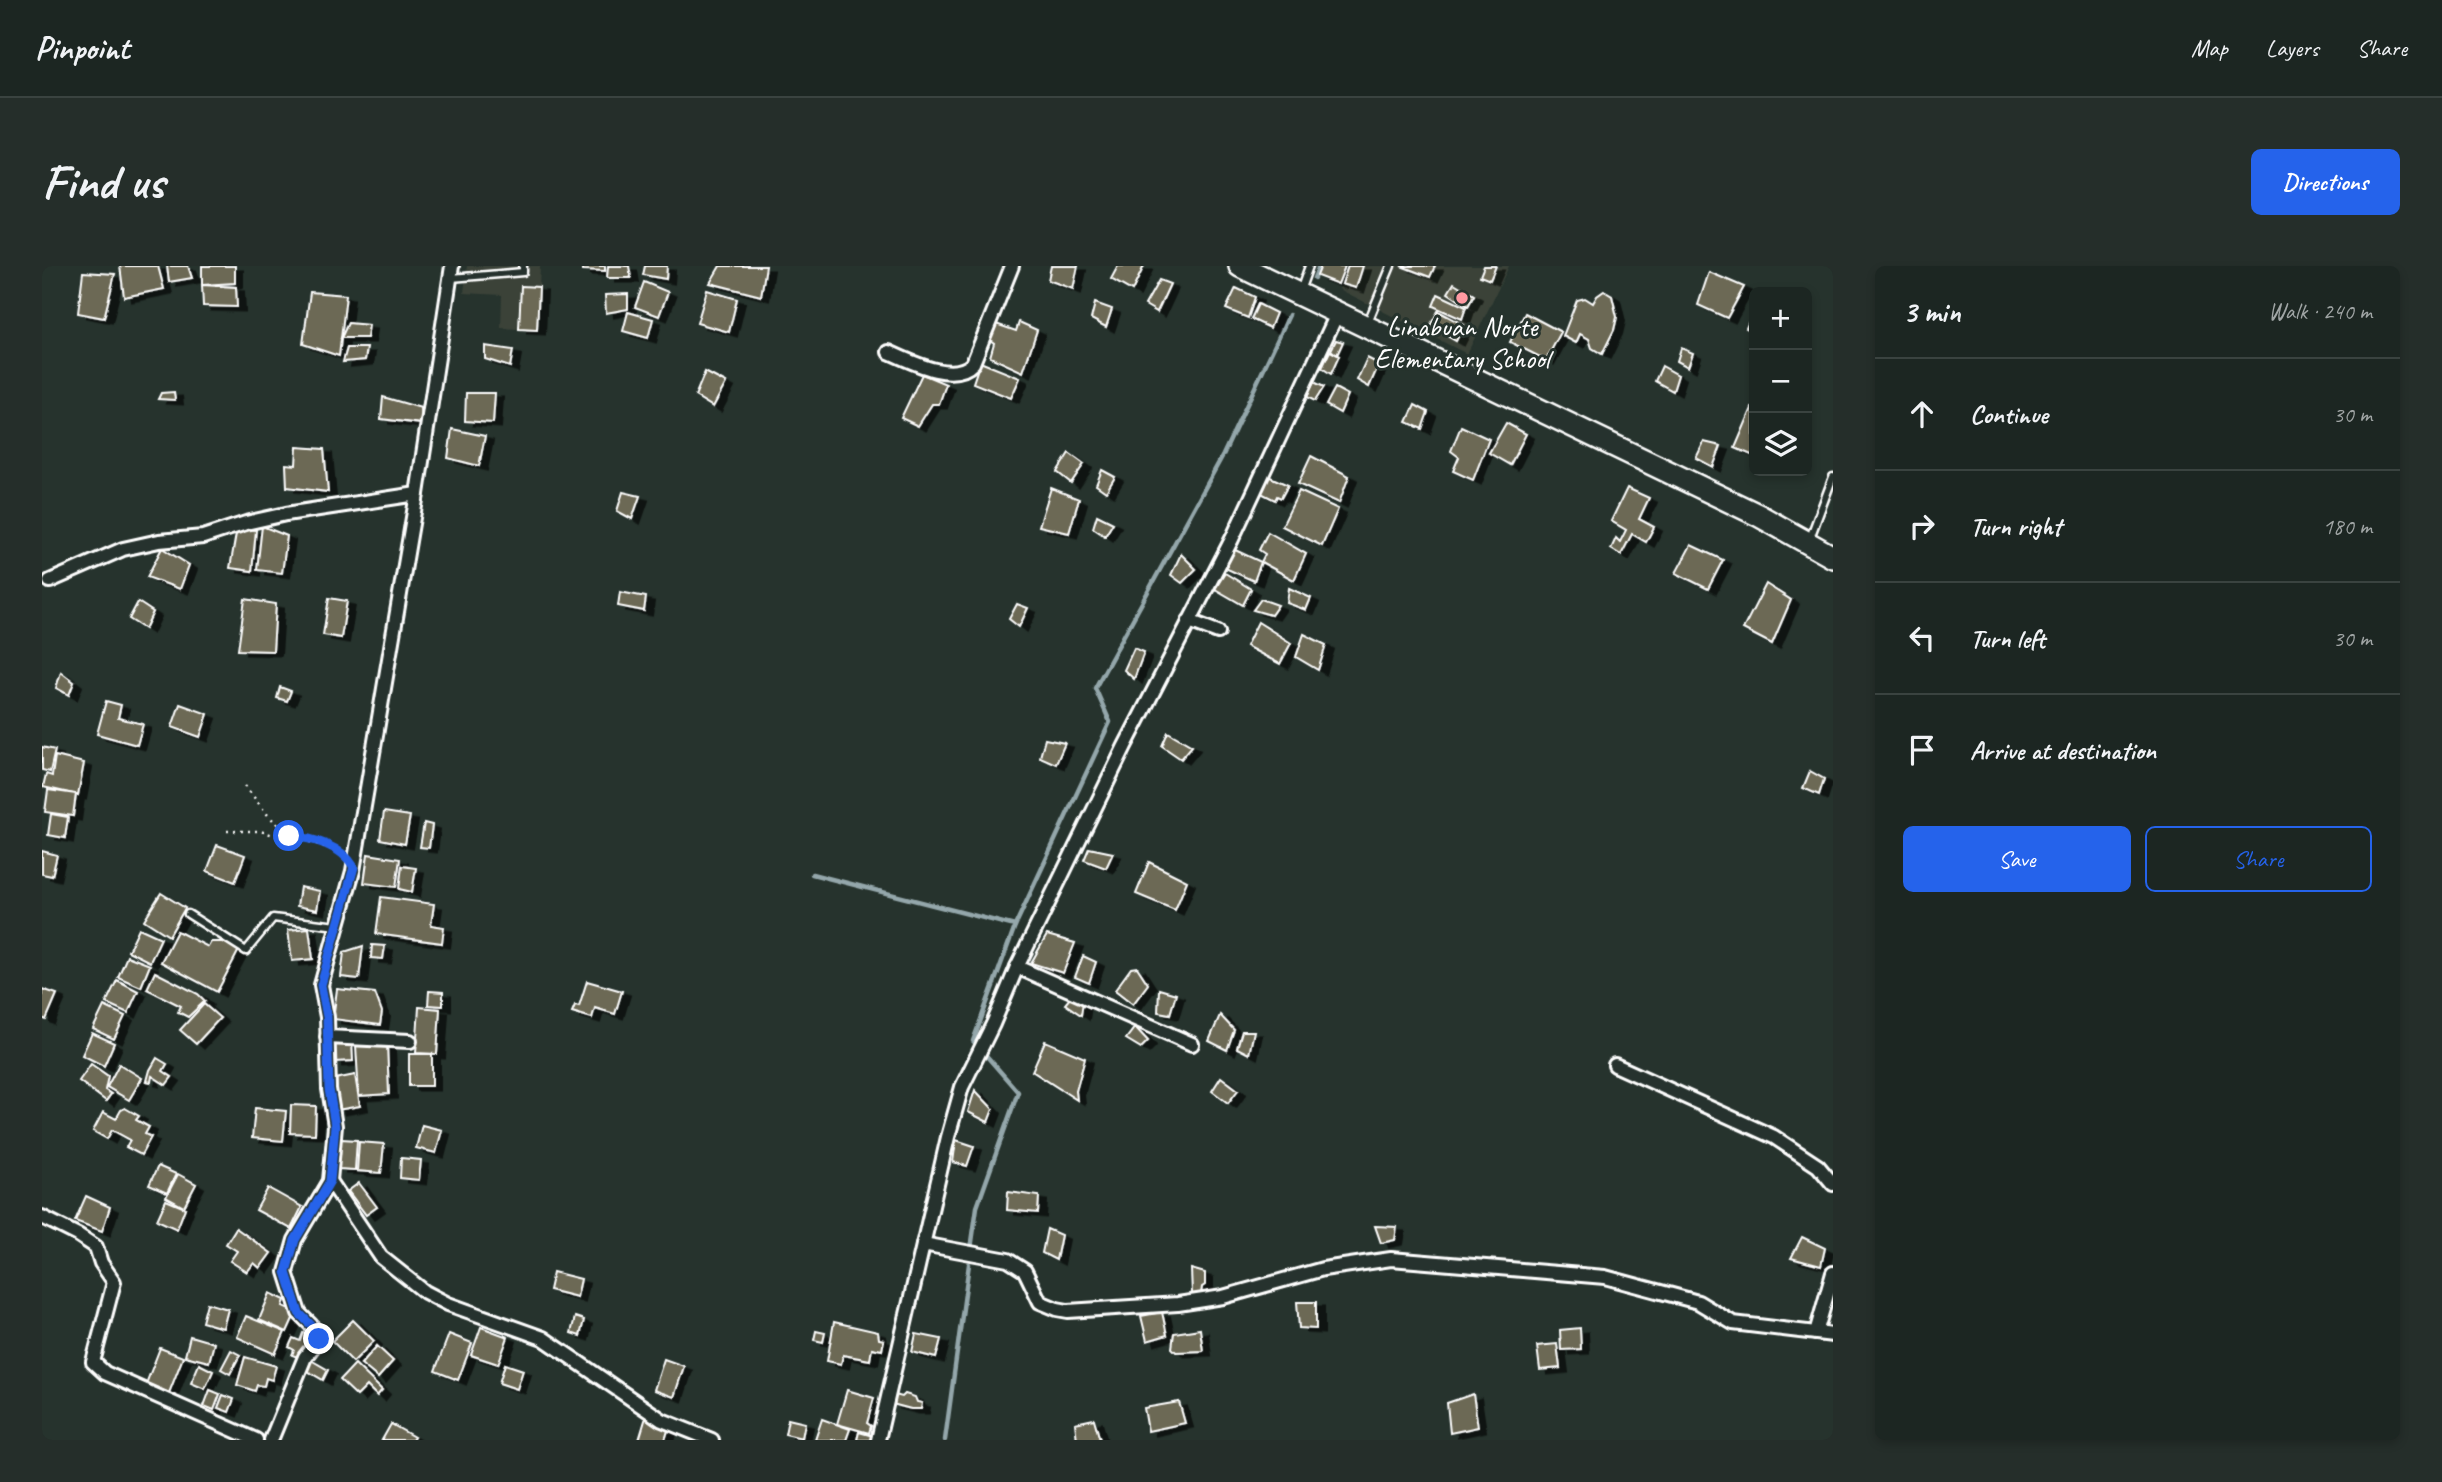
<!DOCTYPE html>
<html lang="en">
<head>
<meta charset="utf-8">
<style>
  :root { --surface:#1c2622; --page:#252e2a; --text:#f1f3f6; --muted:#a0a5a5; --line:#3a4340; --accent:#2563eb }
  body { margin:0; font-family:Caveat,sans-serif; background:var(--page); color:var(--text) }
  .controls { position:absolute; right:21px; top:21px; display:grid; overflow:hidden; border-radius:10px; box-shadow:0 4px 10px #0003 }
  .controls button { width:63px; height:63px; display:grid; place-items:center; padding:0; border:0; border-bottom:2px solid var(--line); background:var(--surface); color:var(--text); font:35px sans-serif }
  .stop { position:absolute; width:21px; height:21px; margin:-16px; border:5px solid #2563eb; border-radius:50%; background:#fff }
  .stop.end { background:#2563eb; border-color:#fff; box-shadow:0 2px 7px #0008 }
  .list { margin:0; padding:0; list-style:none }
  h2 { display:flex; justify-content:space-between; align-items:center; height:91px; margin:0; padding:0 28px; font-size:30px }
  h2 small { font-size:23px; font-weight:400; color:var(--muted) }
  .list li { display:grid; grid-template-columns:46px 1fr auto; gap:21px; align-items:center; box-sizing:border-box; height:112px; padding:0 28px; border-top:2px solid var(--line) }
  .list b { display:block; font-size:26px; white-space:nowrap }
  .list em { font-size:23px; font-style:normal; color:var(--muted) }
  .actions { display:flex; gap:14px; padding:21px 28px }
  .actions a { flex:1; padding:16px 0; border:2px solid var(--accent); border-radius:10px; text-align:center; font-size:24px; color:var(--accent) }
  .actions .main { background:var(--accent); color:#fff }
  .icon { flex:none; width:38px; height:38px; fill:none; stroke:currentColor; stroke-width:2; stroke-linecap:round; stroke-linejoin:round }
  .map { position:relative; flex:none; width:1791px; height:1174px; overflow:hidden; border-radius:10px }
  header { display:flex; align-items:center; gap:42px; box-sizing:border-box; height:98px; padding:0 35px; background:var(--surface); border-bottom:2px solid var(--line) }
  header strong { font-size:33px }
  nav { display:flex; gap:38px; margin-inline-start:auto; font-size:24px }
  .intro { display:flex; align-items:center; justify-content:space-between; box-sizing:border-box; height:168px; padding:0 42px }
  h1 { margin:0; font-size:49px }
  .button { padding:18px 32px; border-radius:10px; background:var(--accent); color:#fff; font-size:24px; font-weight:700 }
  main { display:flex; gap:42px; padding:0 42px }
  aside { flex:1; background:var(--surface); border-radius:10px; box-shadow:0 4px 10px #0003 }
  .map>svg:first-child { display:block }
  .built { fill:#3b4339 }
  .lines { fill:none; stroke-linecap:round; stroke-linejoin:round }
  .stream { stroke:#94a7ab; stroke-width:4.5 }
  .building { fill:#6c6955; stroke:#fff; stroke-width:2; filter:url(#shadow) }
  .lane-casing { stroke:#fff; stroke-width:11 }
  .street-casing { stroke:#fff; stroke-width:18 }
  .primary-casing { stroke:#fff; stroke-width:26 }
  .path { stroke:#fff; stroke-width:2.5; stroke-dasharray:2 5; stroke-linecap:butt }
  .lane { stroke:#26332d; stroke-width:6 }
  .street { stroke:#26332d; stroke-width:12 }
  .primary { stroke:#26332d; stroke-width:21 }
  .route { stroke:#2563eb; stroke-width:9 }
  .poi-dot { fill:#ff9aa2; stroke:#26332d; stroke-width:2.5 }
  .labels { text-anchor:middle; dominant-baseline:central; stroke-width:6; stroke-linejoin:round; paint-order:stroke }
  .poi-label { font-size:28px; fill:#fff; stroke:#26332d }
</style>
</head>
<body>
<header>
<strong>Pinpoint</strong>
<nav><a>Map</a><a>Layers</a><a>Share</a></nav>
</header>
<div class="intro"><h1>Find us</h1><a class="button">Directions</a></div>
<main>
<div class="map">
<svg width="1791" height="1174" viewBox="0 0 1791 1174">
  <defs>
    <filter id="shadow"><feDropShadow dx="8" dy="4.5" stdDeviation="0" flood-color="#0009"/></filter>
  </defs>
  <rect width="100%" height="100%" fill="#26332d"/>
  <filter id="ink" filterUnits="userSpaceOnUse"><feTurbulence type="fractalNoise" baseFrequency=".0143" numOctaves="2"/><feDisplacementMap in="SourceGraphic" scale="14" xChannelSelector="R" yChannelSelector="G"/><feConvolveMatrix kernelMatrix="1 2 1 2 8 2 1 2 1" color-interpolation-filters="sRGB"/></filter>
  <g filter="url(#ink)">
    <g class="built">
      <polygon points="425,0 498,0 495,64 459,62 460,29 422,27"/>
      <polygon points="1305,0 1467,0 1425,88 1297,23"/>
    </g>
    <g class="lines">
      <g class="stream">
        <polyline points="1272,12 1277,0"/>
        <polyline points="770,608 973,660"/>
        <polyline points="935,779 931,775 973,660 1068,456 1053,422 1181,189 1247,49"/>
        <polyline points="929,983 935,941 976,826 942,787"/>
        <polyline points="903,1174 927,998"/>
      </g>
    </g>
    <g class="building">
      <polygon points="78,0 116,0 122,23 82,31"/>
      <polygon points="125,0 146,0 150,12 127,16"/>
      <polygon points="160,0 193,0 193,17 160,19"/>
      <polygon points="541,0 563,0 563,5 541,4"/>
      <polygon points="566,0 587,0 589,12 565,12"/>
      <polygon points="603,0 625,0 624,13 601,9"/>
      <polygon points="678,0 724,0 719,30 668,17"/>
      <polygon points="1009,0 1036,0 1031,23 1006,14"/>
      <polygon points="1076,0 1102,0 1090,25 1069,13"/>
      <polygon points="1279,0 1303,0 1296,18 1275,10"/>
      <polygon points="1306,0 1321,0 1314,22 1300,18"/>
      <polygon points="1359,0 1393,0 1388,11"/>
      <polygon points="1442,0 1454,0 1448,14 1438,10"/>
      <polygon points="41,6 73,8 62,52 36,47"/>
      <polygon points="1667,6 1702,21 1685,52 1656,39"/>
      <polygon points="1117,14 1128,18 1115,46 1103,39"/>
      <polygon points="602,16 626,26 617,50 593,41"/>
      <polygon points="1412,17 1432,29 1426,40 1406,27"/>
      <polygon points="160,19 194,21 195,41 161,40"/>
      <polygon points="479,20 497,21 495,64 477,63"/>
      <polygon points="1194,22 1213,31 1206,52 1184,43"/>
      <polygon points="665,24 695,33 687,66 655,57"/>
      <polygon points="1562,25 1570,30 1575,51 1572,64 1560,88 1550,82 1547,73 1538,68 1534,77 1521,70 1535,34 1543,32 1551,37 1555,30"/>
      <polygon points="268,26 304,29 297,90 261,78"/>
      <polygon points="586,28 586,43 564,47 563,29"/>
      <polygon points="1396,28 1424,41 1420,53 1391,40"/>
      <polygon points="1053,37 1070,43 1064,61 1049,53"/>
      <polygon points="1216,38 1234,47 1228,62 1209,53"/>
      <polygon points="1712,44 1712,66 1704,62"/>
      <polygon points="1396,45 1422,59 1414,75 1388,60"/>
      <polygon points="586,46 611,53 606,72 581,65"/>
      <polygon points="1483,47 1519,66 1504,94 1468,76"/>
      <polygon points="977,56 995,64 981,106 948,91 952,77 948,74 954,58 974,65"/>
      <polygon points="306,57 327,59 325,72 299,72"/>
      <polygon points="1294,74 1301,76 1295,89 1289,84"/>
      <polygon points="443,80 471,84 468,101 443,93"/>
      <polygon points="305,82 325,82 323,94 301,96"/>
      <polygon points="1639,82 1651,87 1646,101 1635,95"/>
      <polygon points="1288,85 1297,90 1289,108 1280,102"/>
      <polygon points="1325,92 1337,98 1327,121 1315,114"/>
      <polygon points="938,96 978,112 969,132 931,117"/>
      <polygon points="1620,100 1636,109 1631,125 1613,115"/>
      <polygon points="663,106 684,117 671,141 653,130"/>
      <polygon points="880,108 904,118 897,138 890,138 876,160 859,152"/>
      <polygon points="1272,116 1282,121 1273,135 1265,131"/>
      <polygon points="1293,122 1306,129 1298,147 1284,139"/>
      <polygon points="132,126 133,134 116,133 119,127"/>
      <polygon points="424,127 453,127 451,157 423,155"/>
      <polygon points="341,131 379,142 380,158 339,153"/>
      <polygon points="1373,139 1386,146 1380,163 1365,156"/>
      <polygon points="1710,142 1712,143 1712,190 1693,182"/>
      <polygon points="1464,157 1484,168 1468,199 1447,187"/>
      <polygon points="1419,160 1447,173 1431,214 1411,205 1417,191 1409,185"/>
      <polygon points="410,163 443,170 437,200 406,192"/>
      <polygon points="1662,176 1679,180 1671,201 1654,192"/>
      <polygon points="255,181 282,183 286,226 245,221 244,198 254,199"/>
      <polygon points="1027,187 1042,198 1029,217 1015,206"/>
      <polygon points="1269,190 1307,210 1297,237 1256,218"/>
      <polygon points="1060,204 1073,211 1064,226 1054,219"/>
      <polygon points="1226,210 1246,219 1239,232 1235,230 1233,234 1219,227"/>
      <polygon points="1009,222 1037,233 1027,267 997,260"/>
      <polygon points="1585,222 1607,232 1597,253 1612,261 1604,276 1590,268 1579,289 1569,283 1574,272 1578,276 1584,264 1569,255"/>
      <polygon points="1257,225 1296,243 1280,280 1240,260"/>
      <polygon points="581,226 598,230 590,253 575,245"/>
      <polygon points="1055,249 1071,257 1063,270 1051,262"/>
      <polygon points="220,260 245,270 240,307 215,304"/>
      <polygon points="195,262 214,264 210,305 188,302"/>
      <polygon points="1226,266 1264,288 1252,314 1219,296 1223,288 1217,284"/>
      <polygon points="1649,279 1681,294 1666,323 1634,307"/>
      <polygon points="120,282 147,299 138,323 105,311"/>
      <polygon points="1191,283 1219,296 1212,315 1183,302"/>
      <polygon points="1139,288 1154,303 1140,317 1129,309"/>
      <polygon points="1183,307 1209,323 1201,339 1173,323"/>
      <polygon points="1724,318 1749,334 1730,378 1701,363"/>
      <polygon points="1247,322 1269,332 1264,344 1245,337"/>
      <polygon points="578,326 604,331 602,345 576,340"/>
      <polygon points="287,332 305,335 299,372 281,369"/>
      <polygon points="203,333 234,338 231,385 196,384"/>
      <polygon points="1219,333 1236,339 1229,349 1211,344"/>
      <polygon points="96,336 111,346 103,363 87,353"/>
      <polygon points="975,338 986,342 977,361 967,353"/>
      <polygon points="1216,356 1249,377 1238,398 1204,380"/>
      <polygon points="1262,368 1284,379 1276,404 1254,391"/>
      <polygon points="1092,382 1102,386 1092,413 1082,404"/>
      <polygon points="19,406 32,416 27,429 14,422"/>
      <polygon points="238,421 249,425 245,435 235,432"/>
      <polygon points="64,435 79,439 76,452 101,458 95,479 55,468"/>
      <polygon points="138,438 166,448 158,471 130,461"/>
      <polygon points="1126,466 1150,480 1139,493 1120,480"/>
      <polygon points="1003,473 1023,477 1014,498 998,491"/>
      <polygon points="0,481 13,484 8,506 0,504"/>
      <polygon points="13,490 42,497 36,529 1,521 4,508 10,510"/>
      <polygon points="1768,505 1782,513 1777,529 1761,522"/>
      <polygon points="6,524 34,528 31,550 3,546"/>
      <polygon points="342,546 368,550 363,578 338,573"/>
      <polygon points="9,548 26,551 23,572 6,569"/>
      <polygon points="382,557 390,559 387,582 378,581"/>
      <polygon points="175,579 203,589 193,616 165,605"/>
      <polygon points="1047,582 1071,587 1064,602 1042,594"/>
      <polygon points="0,585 15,589 10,610 0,608"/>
      <polygon points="326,588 358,593 354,621 322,617"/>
      <polygon points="1107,596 1145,615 1133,644 1094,628"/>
      <polygon points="360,600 374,602 370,626 357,623"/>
      <polygon points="258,621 278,625 275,644 255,640"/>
      <polygon points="119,627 143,642 127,670 102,654"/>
      <polygon points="339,631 392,638 389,659 402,661 400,677 334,668"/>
      <polygon points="97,662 119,672 108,696 86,685"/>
      <polygon points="267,662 271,693 250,695 246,664"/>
      <polygon points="135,665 166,681 169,676 182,676 197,684 175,726 119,696"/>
      <polygon points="1005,669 1033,677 1021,707 989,697"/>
      <polygon points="330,679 343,680 341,693 329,692"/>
      <polygon points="321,680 317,713 299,711 302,686"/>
      <polygon points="85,690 108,699 99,721 76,711"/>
      <polygon points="1041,690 1054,696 1047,717 1033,711"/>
      <polygon points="1095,701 1106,718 1091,738 1073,724 1089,702"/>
      <polygon points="113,706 156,728 163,735 146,751 136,746 139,740 105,723"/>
      <polygon points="75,714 96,725 86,747 64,737"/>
      <polygon points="545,715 580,725 573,748 553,742 550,752 530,746 533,739 537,740"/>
      <polygon points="0,723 15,728 4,754 0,752"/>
      <polygon points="295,723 333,727 340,746 338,759 291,753"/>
      <polygon points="1117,723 1134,728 1128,748 1116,746"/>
      <polygon points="387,725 401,726 401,740 386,739"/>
      <polygon points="1028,732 1041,736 1039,749 1023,738"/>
      <polygon points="162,738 178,752 154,778 138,764"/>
      <polygon points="62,740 83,750 72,773 51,763"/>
      <polygon points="377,741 398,743 395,788 374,787"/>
      <polygon points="1178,749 1192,764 1185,784 1167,775"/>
      <polygon points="1093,761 1106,775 1099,782 1084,773"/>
      <polygon points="1200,765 1212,765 1207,788 1195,782"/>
      <polygon points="50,767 72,777 62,800 40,789"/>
      <polygon points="1003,775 1043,792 1034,825 1035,834 990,805"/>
      <polygon points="291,776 310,776 311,795 292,796"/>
      <polygon points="345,778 347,828 317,830 314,779"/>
      <rect x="367" y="788" width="23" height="32"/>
      <polygon points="115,792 125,798 121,805 130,811 124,819 110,810 109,816 105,815 108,804"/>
      <polygon points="49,798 66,810 63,824 69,828 64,835 37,815"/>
      <polygon points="77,798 100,812 87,834 65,821"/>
      <polygon points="313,809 318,840 295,844 288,814"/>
      <polygon points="1179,811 1196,824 1186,837 1170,825"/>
      <polygon points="933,824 951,843 946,856 926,846"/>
      <polygon points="249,839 274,840 273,868 248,867"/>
      <polygon points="83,842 97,850 94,854 107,861 103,868 109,871 99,889 84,881 88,874 70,864 65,873 51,865 61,846 74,853 79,844"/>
      <polygon points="213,842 244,845 241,875 210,872"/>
      <polygon points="380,859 400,864 394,887 374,882"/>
      <polygon points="299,873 315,874 313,904 296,903"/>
      <polygon points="914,874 932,880 925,900 911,896"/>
      <polygon points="317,876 342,878 339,907 315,905"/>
      <polygon points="359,892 379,894 377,914 358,912"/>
      <polygon points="116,900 134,908 125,927 107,919"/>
      <polygon points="136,908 154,918 142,941 124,931"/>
      <polygon points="317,917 335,941 324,949 306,925"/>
      <polygon points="226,922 260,941 249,963 214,944"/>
      <polygon points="966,926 997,930 996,947 965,944"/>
      <polygon points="44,930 68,941 60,965 33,955"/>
      <polygon points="124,934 143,942 135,963 115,954"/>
      <polygon points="1333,960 1355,961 1353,974 1339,977"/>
      <polygon points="194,962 229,987 218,1002 212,997 205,1006 188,995 195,985 184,978"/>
      <polygon points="1005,963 1019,969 1014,994 1000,987"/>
      <polygon points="1760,971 1783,982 1779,1000 1749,992"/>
      <polygon points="1149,1003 1163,1007 1163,1019 1160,1021 1159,1028 1150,1028"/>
      <polygon points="511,1006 539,1013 535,1031 507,1024"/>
      <polygon points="228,1027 243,1034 241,1040 254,1046 245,1066 217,1054"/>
      <polygon points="1255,1036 1274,1036 1274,1063 1257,1062"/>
      <polygon points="165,1037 186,1043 181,1062 160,1056"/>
      <polygon points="1120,1046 1125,1069 1105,1075 1099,1050"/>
      <polygon points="204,1050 243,1066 233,1088 195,1071"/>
      <polygon points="533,1051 542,1054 538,1070 529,1067"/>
      <polygon points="311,1054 332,1075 311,1096 290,1075"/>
      <polygon points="792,1056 836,1066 837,1073 842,1074 840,1084 830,1082 828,1094 801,1089 799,1098 785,1095"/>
      <polygon points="439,1061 466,1071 456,1098 429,1089"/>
      <polygon points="1538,1062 1539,1083 1519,1084 1518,1064"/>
      <polygon points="1158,1063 1161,1085 1134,1086 1130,1082 1132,1067"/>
      <polygon points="774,1065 783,1067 781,1076 772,1074"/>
      <polygon points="261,1067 269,1070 256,1101 252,1100 256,1091 250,1089 252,1084 247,1081 251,1072 258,1075"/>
      <polygon points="407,1068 430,1077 416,1114 393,1105"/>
      <polygon points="874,1068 899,1073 894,1092 870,1086"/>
      <polygon points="148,1070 172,1077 167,1096 143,1090"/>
      <polygon points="1515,1078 1518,1102 1498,1104 1495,1080"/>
      <polygon points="335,1080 351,1095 336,1112 319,1098"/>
      <polygon points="118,1082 141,1091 127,1127 104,1118"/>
      <polygon points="189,1084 198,1089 188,1108 179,1103"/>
      <polygon points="203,1091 234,1100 230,1114 224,1112 222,1120 215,1119 213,1125 195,1119"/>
      <polygon points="622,1093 642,1100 632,1131 612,1124"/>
      <polygon points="269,1094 286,1104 281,1114 264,1104"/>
      <polygon points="157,1098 171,1105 163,1123 149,1117"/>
      <polygon points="313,1098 340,1124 335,1130 325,1120 315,1130 298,1114"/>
      <polygon points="463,1098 481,1104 475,1123 457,1117"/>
      <polygon points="168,1124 178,1128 172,1144 162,1140"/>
      <polygon points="805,1124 832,1132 825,1157 829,1160 827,1167 795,1158"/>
      <polygon points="863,1128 873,1131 875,1136 880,1137 879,1143 869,1143 850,1138 853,1129 860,1131"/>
      <polygon points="1431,1128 1436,1161 1408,1167 1405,1137"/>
      <polygon points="181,1129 192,1133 187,1146 176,1142"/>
      <polygon points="1137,1136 1143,1157 1106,1165 1102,1142"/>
      <polygon points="604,1151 628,1158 623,1174 597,1174"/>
      <polygon points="746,1153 763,1157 760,1172 743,1168"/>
      <polygon points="780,1153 808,1163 804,1174 773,1174"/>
      <polygon points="1052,1153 1058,1174 1035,1174 1033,1157"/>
      <polygon points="349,1158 372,1171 370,1174 340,1174"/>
      <polygon points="817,1166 831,1170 829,1174 815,1174"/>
    </g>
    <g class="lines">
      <g class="lane-casing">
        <g id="lane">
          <polyline points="409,12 481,6 481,0"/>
          <polyline points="1258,25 1267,0"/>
          <polyline points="1326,56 1349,0"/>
          <polyline points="1768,272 1791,211"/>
          <polyline points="146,648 204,685 231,652 295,660"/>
        </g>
      </g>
      <g class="street-casing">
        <g id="street">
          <path d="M847 86C869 96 912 118 931 97L970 0"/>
          <polyline points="8,315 81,283 117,275 161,271 204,257 244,248 375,228"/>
          <polyline points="1147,355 1176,366"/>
          <polyline points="975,701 1150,778"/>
          <polyline points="285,771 368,775"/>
          <polyline points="1573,799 1732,871 1776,900 1791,918"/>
          <polyline points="288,915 339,991 383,1026 406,1038 501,1072 620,1154 670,1174"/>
          <polyline points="0,951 36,969 54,981 59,997 72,1016 51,1096 63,1107 214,1174"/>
          <polyline points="881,978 966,994 983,1005 998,1036 1015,1043 1026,1045 1136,1038 1181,1031 1281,1003 1349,993 1563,1011 1656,1036 1691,1057 1791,1069"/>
          <polyline points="1774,1067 1791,1007"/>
          <polyline points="229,1174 263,1091 277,1073 269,1059 257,1047 244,1006 253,974 288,915 293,860 287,823 285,751 279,719 311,605 375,228 410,0"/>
          <polyline points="836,1174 906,871 920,821 951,758 975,701 1083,480 1190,273 1295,48"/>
        </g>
      </g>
      <g class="primary-casing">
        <polyline id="primary" points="1198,0 1716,249 1791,291"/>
      </g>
      <g class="path">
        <polyline points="203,520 225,548 247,570"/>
        <polyline points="185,565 218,565 235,570 255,571 299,586"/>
      </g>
      <use href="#lane" class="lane"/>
      <use href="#street" class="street"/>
      <use href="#primary" class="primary"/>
    </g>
  </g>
  <g class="lines" filter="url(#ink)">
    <path class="route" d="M247 570C271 572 300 580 312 601L279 719 285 751 287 823 293 860 288 915 253 974 244 1006 257 1047 269 1059 277 1073"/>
  </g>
  <circle class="poi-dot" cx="1420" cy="32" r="7"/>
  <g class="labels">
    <g class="poi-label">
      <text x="1420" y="60">Linabuan Norte<tspan x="1420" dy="32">Elementary School</tspan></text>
    </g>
  </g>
</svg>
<div class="controls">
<button>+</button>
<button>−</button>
<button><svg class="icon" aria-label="layers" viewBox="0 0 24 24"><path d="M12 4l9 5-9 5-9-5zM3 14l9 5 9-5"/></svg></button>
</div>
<div class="stop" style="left:247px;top:570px"></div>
<div class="stop end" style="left:277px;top:1073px"></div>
</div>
<aside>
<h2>3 min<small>Walk · 240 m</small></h2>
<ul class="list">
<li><svg class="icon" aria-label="ahead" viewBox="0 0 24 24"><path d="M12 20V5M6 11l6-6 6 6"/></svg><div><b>Continue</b></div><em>30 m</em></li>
<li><svg class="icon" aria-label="right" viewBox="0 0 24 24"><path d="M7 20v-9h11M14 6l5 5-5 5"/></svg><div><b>Turn right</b></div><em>180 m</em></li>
<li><svg class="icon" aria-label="left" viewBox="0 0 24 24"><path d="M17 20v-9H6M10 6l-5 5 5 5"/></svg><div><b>Turn left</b></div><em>30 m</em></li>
<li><svg class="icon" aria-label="arrive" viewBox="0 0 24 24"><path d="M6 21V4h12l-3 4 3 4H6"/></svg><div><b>Arrive at destination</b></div></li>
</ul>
<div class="actions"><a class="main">Save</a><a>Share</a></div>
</aside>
</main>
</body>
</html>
